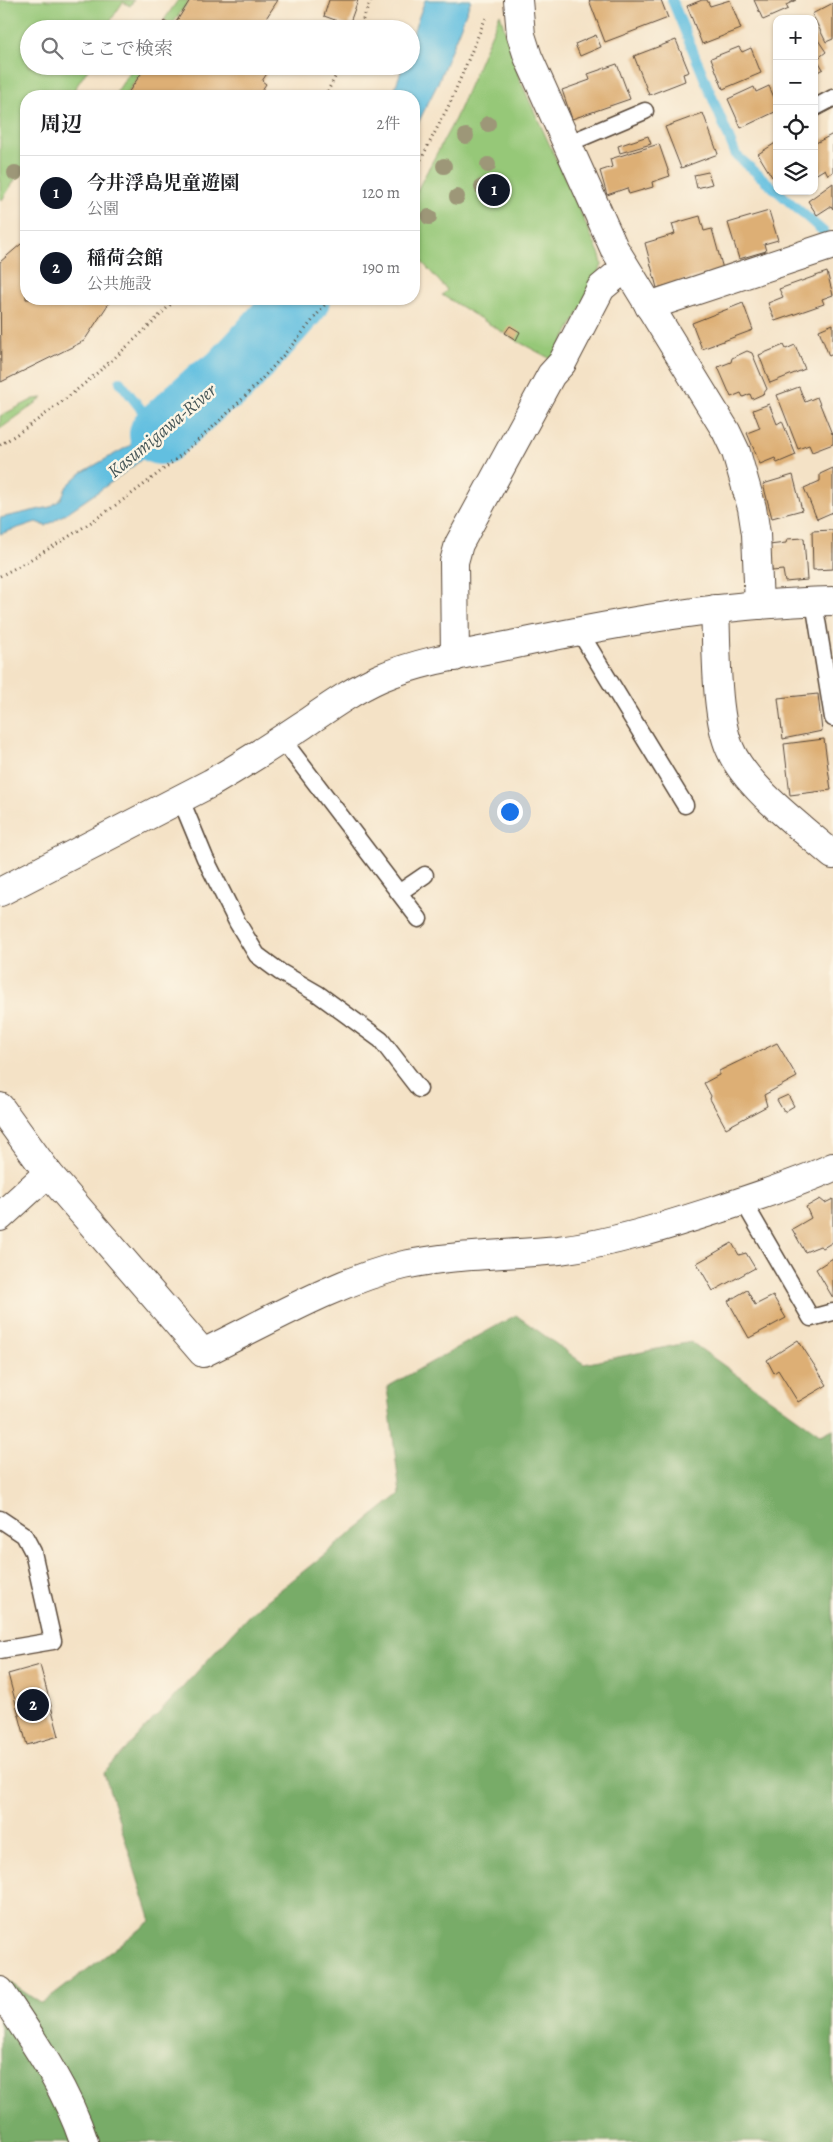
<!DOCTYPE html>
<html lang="ja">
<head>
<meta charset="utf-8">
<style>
  :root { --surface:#fff; --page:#f6f6f6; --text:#202124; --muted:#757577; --line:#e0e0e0; --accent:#111827 }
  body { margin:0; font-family:Alegreya,"Noto Serif JP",serif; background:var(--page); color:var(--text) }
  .controls { position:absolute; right:15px; top:15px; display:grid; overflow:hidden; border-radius:10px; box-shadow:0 1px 4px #0004 }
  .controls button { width:45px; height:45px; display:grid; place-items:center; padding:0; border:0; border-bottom:1px solid var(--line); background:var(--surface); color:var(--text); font:25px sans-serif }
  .you { position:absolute; left:509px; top:811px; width:18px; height:18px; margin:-12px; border:4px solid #fff; border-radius:50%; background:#1a73e8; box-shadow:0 0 0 8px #1a73e833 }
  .badge { display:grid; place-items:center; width:32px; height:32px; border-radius:50%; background:var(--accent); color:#fff; font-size:16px; font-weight:700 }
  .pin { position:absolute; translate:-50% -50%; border:2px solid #fff; box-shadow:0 1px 5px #0006 }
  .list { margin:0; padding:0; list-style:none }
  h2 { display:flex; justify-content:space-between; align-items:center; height:65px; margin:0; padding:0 20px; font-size:21px }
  h2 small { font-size:16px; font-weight:400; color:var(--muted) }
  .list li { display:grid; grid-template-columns:32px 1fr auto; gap:15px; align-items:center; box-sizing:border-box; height:75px; padding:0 20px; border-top:1px solid var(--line) }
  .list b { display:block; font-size:19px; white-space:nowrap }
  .list p { margin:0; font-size:16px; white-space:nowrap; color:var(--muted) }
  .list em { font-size:16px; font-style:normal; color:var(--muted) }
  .icon { flex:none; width:28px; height:28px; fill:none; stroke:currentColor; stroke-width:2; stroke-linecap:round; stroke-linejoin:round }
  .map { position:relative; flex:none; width:833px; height:2142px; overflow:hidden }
  .search { position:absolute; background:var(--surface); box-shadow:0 1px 4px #0004; left:20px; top:20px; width:400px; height:55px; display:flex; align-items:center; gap:12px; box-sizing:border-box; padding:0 18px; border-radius:28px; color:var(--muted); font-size:19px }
  .panel { position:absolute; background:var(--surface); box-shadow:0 1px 4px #0004; left:20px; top:90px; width:400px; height:215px; border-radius:20px }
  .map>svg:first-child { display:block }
  .green { fill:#96c878; stroke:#68794b }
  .forest { fill:#78ac68; stroke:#5a6b43 }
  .water { fill:#62bfe0; stroke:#4e747f }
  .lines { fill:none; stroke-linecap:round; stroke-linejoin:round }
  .stream { stroke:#62bfe0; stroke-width:10 }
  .river { stroke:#62bfe0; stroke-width:62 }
  .building { fill:#ddaf75 }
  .service-casing { stroke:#574637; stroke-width:19 }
  .minor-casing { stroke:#574637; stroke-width:30 }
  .tertiary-casing { stroke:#574637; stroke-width:30 }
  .path { stroke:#574637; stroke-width:3; stroke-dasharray:1 4; stroke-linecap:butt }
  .service { stroke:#fff; stroke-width:16 }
  .minor { stroke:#fff; stroke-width:28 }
  .tertiary { stroke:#fff; stroke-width:28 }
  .tree { fill:#9d9778 }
  .labels { text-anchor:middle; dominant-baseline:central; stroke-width:5; stroke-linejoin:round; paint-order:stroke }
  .water-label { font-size:19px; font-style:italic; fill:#475758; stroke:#fcf5e5 }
</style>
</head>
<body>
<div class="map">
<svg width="833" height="2142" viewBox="0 0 833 2142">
  <rect width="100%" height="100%" fill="#fcf5e5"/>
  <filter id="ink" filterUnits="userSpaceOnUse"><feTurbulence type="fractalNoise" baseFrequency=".02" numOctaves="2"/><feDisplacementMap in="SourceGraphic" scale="10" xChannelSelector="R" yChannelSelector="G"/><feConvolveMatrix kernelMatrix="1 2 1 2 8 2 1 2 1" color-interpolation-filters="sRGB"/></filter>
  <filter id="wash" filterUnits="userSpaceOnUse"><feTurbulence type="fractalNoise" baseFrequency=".0096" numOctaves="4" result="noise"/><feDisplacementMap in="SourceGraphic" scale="20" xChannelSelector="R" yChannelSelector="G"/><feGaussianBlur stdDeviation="1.12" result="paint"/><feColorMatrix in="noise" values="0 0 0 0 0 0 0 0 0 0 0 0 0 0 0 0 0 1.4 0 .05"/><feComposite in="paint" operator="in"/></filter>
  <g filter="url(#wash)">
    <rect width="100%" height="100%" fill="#f4e2c6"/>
    <g class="green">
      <polygon points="0,0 134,0 130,6 123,2 105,29 29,29 29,66 90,66 70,96 26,96 26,163 2,200 0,199"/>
      <polygon points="178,0 189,0 172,25 164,20"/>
      <polygon points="500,14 520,80 600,255 602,265 594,284 553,360 517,341 442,295 447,290 414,253 414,196 455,119"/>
      <polygon points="134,66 145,66 125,96 114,96"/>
      <polygon points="43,398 0,429 0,416 34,399"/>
    </g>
    <polygon class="forest" points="516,1315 584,1364 691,1342 821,1435 833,1429 833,2142 0,2142 0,1976 42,2004 151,1921 104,1773 250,1614 400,1494 387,1387"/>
    <g class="water">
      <polygon points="425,0 471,0 437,85 414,131 414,96 392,96 403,66 411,66 411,38"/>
      <path d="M212 375 219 381 227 379C215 398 199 411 182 426 140 463 94 496 46 526L36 522 0 534V518L50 507 61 499 67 486 81 473 145 437 165 418 169 410C188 402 199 391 212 375Z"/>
    </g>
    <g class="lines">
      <g class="stream">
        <polyline points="672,0 736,155 777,191"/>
        <polyline points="777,191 825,233"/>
        <polyline points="120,382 160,434"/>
      </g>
      <polyline class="river" points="160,434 211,388 227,379 254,350 299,299"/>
    </g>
    <g id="blocks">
      <g class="building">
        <polygon points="190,0 278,0 259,29 159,29 164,21 173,27"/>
        <polygon points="329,0 358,0 349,25 324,16"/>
        <polygon points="589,0 661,0 668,18 605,42"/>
        <polygon points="702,0 707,0 710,6 730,0 741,29 702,44 687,6"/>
        <polygon points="754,0 796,0 786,5 788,9 763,20"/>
        <polygon points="833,3 833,39 826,42 812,14"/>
        <polygon points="814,34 826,52 817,59 823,69 814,74"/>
        <polygon points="596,35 601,47 580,56 575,44"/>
        <polygon points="676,40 689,72 683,74 685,81 649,95 634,56"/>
        <polygon points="739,47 742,52 751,48 761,73 723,89 711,58"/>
        <polygon points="617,64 630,99 572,119 562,90 590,80 588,74"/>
        <polygon points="146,66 272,66 262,81 266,84 258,96 126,96"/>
        <polygon points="769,86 777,104 777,111 741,128 728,99 754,87 756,92"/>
        <polygon points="703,113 718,154 681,168 665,127"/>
        <polygon points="833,134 833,172 828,175 825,169 815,175 814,144"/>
        <polygon points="648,136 651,144 620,153 618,146"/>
        <polygon points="777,142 777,174 772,177 758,154"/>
        <polygon points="659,144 670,176 652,182 653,187 629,194 627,188 607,195 600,171 612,167 610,159"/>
        <polygon points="708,172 712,184 697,188 694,175"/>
        <polygon points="833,183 833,209 831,206 817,215 808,201"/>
        <polygon points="769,211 778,240 764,244 766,251 739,259 728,223"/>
        <polygon points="700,216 704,231 712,229 723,269 657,288 645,243 675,234 672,224"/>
        <polygon points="21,244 26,247 26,299 103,299 109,303 84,341 1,382 0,262"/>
        <polygon points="827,272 833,295 822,299 824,304 775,321 768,303 783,297 779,289"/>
        <polygon points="743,303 753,330 702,349 692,323"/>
        <polygon points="833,324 833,354 829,356 819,330"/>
        <polygon points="510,326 520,332 516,340 505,333"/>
        <polygon points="784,345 786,349 795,345 805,369 770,383 759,355"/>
        <polygon points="747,351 752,353 767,389 763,394 752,399 750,394 743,397 741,393 731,397 718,367 731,362 732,358"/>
        <polygon points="799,387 805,402 817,397 832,434 833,433 833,444 812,452 809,445 798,449 777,395"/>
        <polygon points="769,404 777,424 782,421 796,455 777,463 775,458 760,464 747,433 760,428 753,410"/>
        <polygon points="833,468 833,512 817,519 804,488 820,481 820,474"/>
        <polygon points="793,475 802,510 772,518 763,484"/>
        <polygon points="833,530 833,569 813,570 812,531"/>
        <polygon points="804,538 807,580 785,582 783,570 772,571 769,545 786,543 787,539"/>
        <polygon points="818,694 822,731 783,739 778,698"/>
        <polygon points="824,739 831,790 790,795 784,744"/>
        <polygon points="777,1043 797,1077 764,1095 767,1106 726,1128 710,1099 711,1096 704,1083 719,1075 719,1071"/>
        <polygon points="788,1095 794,1106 784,1112 777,1100"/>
        <polygon points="820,1199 825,1203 833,1199 833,1242 823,1248 820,1246 805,1252 792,1229 811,1218 806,1207"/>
        <polygon points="732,1243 739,1255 746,1253 755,1268 713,1291 697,1263"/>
        <polygon points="833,1258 833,1298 816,1269"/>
        <polygon points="747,1290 755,1305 773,1296 786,1318 749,1338 728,1301"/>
        <polygon points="798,1340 827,1385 798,1402 778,1370 774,1373 767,1360"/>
        <polygon points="40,1665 59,1736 27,1745 8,1674"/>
      </g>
    </g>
  </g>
  <g filter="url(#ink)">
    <use href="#blocks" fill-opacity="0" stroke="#574637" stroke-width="1"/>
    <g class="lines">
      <g class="service-casing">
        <g id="service">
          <polyline points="814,108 833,98"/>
          <polyline points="567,144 645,111"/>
          <polyline points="814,602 833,718"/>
          <polyline points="579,631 685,805"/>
          <polyline points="282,739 419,919"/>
          <polyline points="181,800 205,858 237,922 257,955 280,972 318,994 381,1040 419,1089"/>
          <polyline points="400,892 425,875"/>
          <polyline points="743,1201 811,1318 833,1312"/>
          <polyline points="0,1519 24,1535 33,1552 53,1641 0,1650"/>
        </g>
      </g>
      <g class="minor-casing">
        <g id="minor">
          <polyline points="518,0 521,35 528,57 614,248 726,431 736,452 752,508 756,534 759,605"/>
          <polyline points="649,306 833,245"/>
          <path d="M715 609C717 648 715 715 730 749 745 786 802 828 833 855"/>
          <polyline points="455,657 454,562 459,544 551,375 562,363 601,288 625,268"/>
          <path d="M0 1107 48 1173 203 1353C267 1322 336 1281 404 1265 455 1254 507 1255 559 1250 614 1243 666 1226 719 1209 757 1196 797 1184 833 1167"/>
          <polyline points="0,1217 48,1173"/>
          <path d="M0 1991C32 2039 66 2087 84 2142"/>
        </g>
      </g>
      <g class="tertiary-casing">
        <path id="tertiary" d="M0 892 211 783C242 765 273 745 303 725 328 708 353 690 380 678 423 660 471 653 516 644 620 622 726 603 833 601"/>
      </g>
      <g class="path">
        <polyline points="359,29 371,0"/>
        <polyline points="325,96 341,66"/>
        <polyline points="414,173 451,101 486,17"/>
        <path d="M0 445C64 405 123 353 176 299"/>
        <path d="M0 576C128 509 243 414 329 299"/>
      </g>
      <use href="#service" class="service"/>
      <use href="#minor" class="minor"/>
      <use href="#tertiary" class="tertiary"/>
    </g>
    <g class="tree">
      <circle cx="488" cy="124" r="8"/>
      <circle cx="466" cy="136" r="8"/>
      <circle cx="488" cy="165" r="8"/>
      <circle cx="444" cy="166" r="8"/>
      <circle cx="15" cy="173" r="8"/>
      <circle cx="482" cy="187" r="8"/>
      <circle cx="457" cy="197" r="8"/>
      <circle cx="429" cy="217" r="8"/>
    </g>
  </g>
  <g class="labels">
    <g class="water-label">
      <text transform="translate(162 431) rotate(-40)">Kasumigawa-River</text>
    </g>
  </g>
</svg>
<div class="controls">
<button>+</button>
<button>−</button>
<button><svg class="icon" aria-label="locate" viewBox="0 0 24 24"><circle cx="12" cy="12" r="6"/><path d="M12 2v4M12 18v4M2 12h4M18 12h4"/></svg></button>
<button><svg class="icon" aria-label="layers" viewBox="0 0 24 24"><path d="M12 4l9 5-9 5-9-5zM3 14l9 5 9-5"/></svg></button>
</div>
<div class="you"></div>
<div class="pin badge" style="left:494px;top:190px">1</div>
<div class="pin badge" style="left:33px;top:1705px">2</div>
<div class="search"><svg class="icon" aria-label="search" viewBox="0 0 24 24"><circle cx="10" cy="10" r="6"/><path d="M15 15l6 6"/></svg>ここで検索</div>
<section class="panel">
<h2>周辺<small>2件</small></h2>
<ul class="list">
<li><span class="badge">1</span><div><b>今井浮島児童遊園</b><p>公園</p></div><em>120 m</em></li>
<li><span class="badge">2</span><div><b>稲荷会館</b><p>公共施設</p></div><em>190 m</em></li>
</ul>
</section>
</div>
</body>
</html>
